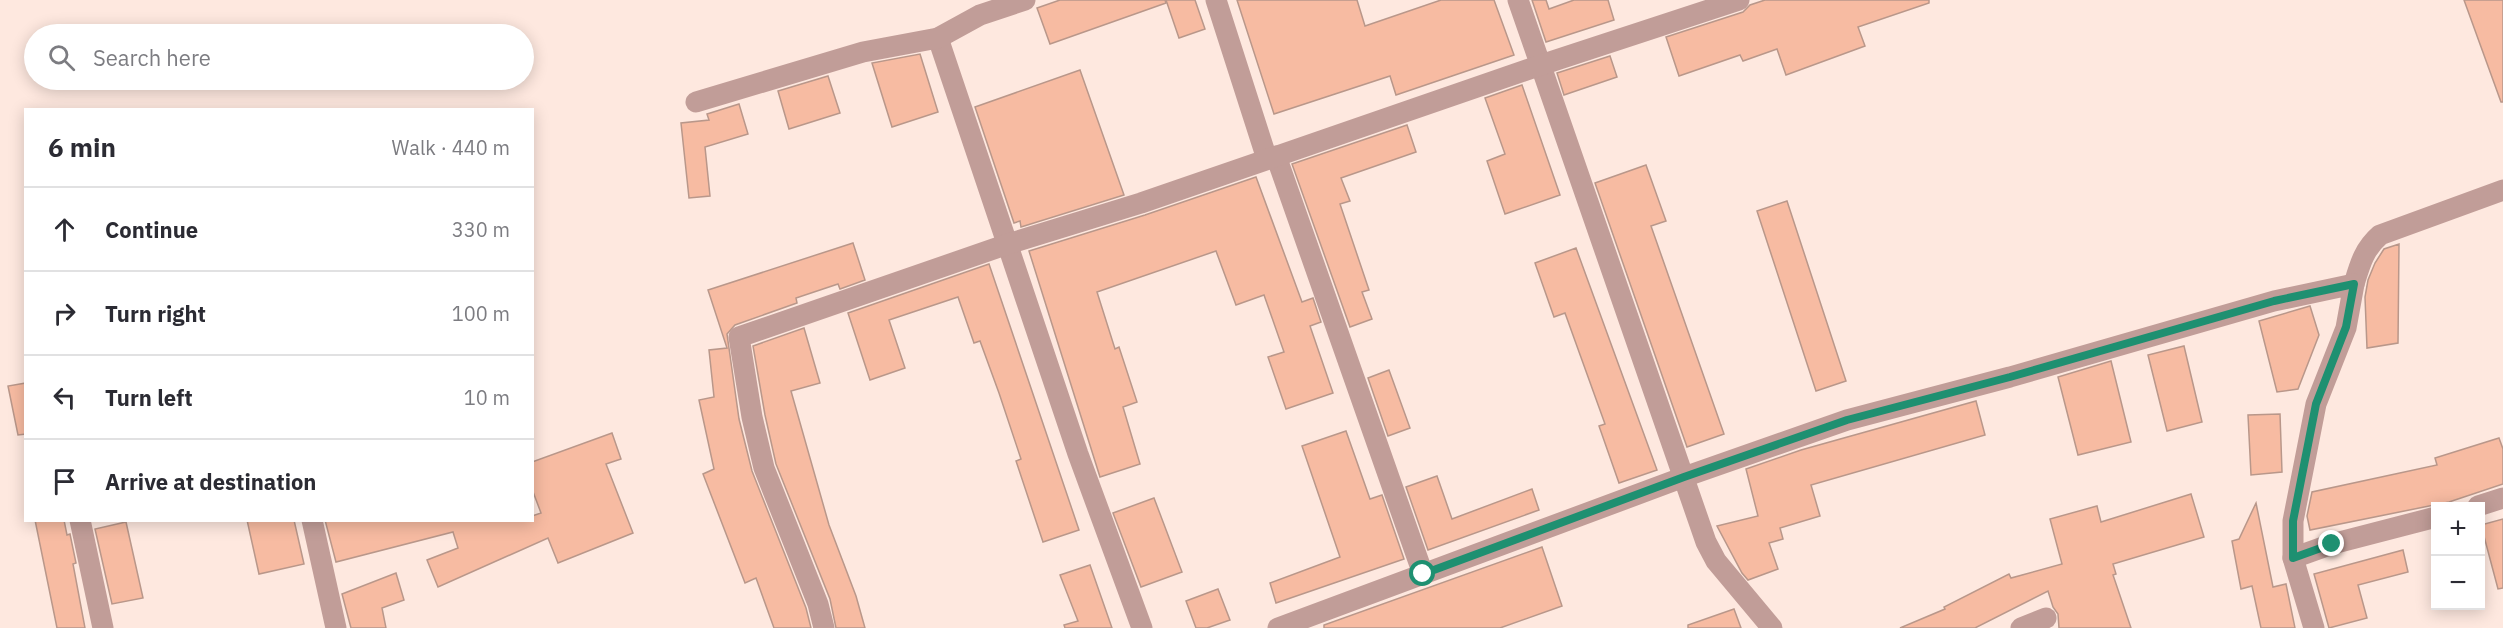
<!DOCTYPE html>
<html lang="en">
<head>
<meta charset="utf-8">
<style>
  :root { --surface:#fff; --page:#f2f2f3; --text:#2b2b33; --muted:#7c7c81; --line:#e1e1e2 }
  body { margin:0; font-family:"IBM Plex Sans",sans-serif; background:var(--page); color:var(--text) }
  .controls { position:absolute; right:18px; bottom:18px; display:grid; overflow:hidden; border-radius:0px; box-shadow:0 3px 15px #0003 }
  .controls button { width:54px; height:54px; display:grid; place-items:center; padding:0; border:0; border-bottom:2px solid var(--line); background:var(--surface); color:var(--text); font:30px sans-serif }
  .stop { position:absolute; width:18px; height:18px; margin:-14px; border:4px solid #1e9071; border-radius:50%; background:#fff }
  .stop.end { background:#1e9071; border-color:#fff; box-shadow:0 2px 6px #0008 }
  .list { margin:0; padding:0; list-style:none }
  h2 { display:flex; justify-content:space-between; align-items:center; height:78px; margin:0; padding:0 24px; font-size:26px }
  h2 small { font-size:20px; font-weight:400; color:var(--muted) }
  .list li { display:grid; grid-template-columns:39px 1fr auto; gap:18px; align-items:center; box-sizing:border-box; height:84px; padding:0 24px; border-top:2px solid var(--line) }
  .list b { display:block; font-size:22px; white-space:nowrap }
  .list em { font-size:20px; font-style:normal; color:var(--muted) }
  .icon { flex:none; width:33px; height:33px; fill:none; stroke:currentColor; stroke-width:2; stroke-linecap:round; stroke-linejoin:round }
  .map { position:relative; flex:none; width:2503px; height:628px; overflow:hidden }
  .search { position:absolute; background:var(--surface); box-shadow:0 3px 15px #0003; left:24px; top:24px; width:510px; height:66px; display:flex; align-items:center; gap:15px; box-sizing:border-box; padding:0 21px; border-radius:33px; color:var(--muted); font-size:22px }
  .panel { position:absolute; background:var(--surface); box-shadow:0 3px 15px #0003; left:24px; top:108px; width:510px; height:414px; border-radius:0px }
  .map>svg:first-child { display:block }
  .building { fill:#f7bba2; stroke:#b9978a; stroke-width:1.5 }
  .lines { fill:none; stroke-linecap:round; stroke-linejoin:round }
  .minor { stroke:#c19d98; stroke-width:21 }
  .route { stroke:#1e9071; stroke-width:8 }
</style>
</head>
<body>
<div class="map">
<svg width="2503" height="628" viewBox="0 0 2503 628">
  <rect width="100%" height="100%" fill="#fee8df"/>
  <g class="building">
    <polygon points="1060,0 1165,0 1166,3 1050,44 1037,8"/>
    <polygon points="1166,0 1195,0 1205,29 1179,38"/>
    <polygon points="1237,0 1357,0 1365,26 1441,0 1494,0 1514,55 1396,95 1390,76 1274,114"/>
    <polygon points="1532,0 1546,0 1549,9 1574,0 1608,0 1614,20 1546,42"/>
    <polygon points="1765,0 1929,0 1929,3 1858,27 1865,46 1786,75 1777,49 1743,61 1740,55 1679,76 1666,37 1743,12 1750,5"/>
    <polygon points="2464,0 2503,0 2503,102 2501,102"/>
    <polygon points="920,54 938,112 892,127 872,63"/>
    <polygon points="1610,56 1617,77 1564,95 1557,73"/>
    <polygon points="1080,70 1124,195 1021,227 1020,221 1014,223 975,107"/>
    <polygon points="828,76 840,113 789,129 778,91"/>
    <polygon points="1522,85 1560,195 1505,214 1487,161 1505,154 1485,98"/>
    <polygon points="739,104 748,134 705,147 710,196 689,198 681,123 709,120 707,114"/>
    <polygon points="1407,125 1416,152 1341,178 1350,201 1340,204 1369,290 1362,292 1372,319 1350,327 1292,164"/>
    <polygon points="1646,165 1666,221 1651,226 1724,434 1687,447 1595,183"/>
    <polygon points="1256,177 1302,302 1313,298 1321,322 1310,326 1333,393 1286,409 1268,357 1284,352 1264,295 1236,305 1216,251 1097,292 1115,349 1119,347 1137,402 1123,407 1140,464 1100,477 1029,251 1145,215"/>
    <polygon points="1787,201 1846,381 1816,391 1757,211"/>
    <polygon points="853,243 865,280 840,289 838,284 796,298 797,303 735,325 727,334 739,419 752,471 806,608 811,628 774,628 756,578 745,583 703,474 714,469 699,400 714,397 709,350 727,348 708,290"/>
    <polygon points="2399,244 2398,343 2367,348 2365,297 2368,280 2375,263 2384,249"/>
    <polygon points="1576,248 1657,470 1619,483 1599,426 1605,424 1565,313 1554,317 1535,263"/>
    <polygon points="989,264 1079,530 1043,542 1016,461 1021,459 999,393 980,341 974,343 958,297 889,320 905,368 870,380 848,313"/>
    <polygon points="2310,306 2319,335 2298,389 2277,392 2259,321"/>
    <polygon points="804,328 820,383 791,391 829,525 856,596 865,628 836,628 830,599 776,464 765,415 753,346"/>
    <polygon points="2184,346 2202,422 2167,431 2148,355"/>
    <polygon points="2111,361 2131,442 2078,455 2058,377"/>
    <polygon points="1389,370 1410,428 1388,436 1368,378"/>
    <polygon points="26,383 26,434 18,435 8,386"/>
    <polygon points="1976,401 1985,435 1811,485 1820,516 1780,528 1783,539 1769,543 1778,569 1748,580 1742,573 1717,526 1758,516 1746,469 1801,450"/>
    <polygon points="2280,414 2282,472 2251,475 2248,415"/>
    <polygon points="1346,431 1370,499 1382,495 1404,559 1276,603 1270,583 1340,557 1302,446"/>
    <polygon points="612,433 621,459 606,464 633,533 558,563 548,538 438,587 427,560 458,548 453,532 336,562 325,520 532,520 532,516 541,513 532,489 532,462"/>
    <polygon points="2499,438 2503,449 2503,484 2449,502 2310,530 2307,516 2312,492 2437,465 2435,458"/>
    <polygon points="1437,476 1452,519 1532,489 1539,510 1428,550 1406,487"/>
    <polygon points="2191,494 2204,537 2113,564 2116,574 2113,575 2131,628 2059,628 2058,614 2053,607 2048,591 1975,628 1900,628 1945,609 1944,607 2009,574 2011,578 2062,564 2050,519 2097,506 2101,522"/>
    <polygon points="1154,498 1182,572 1141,587 1113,513"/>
    <polygon points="2256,503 2273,587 2286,584 2295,628 2261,628 2252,586 2241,589 2232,541 2239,539"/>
    <polygon points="2503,519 2503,588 2498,589 2481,525"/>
    <polygon points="35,520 64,520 67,535 70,534 76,563 73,564 85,628 57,628"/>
    <polygon points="247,520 294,520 304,564 259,574"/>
    <polygon points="126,522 143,598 112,604 95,529"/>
    <polygon points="1542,547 1562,606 1500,628 1324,628 1324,625"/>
    <polygon points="2403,550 2408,572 2358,585 2367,618 2329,628 2314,574"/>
    <polygon points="1090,565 1112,628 1065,628 1064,625 1078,621 1060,575"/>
    <polygon points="396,573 404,600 382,608 386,628 351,628 342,594"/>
    <polygon points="1218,589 1230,620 1207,628 1196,628 1186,601"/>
    <polygon points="1734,609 1741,628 1688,628 1688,625"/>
  </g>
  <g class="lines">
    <g class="minor">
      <polyline points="1216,0 1267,159"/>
      <polyline points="1518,0 1706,542 1716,561 1772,628"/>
      <polyline points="938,38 1078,454 1142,628"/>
      <polyline points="696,102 863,52 938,38 980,15 1025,0"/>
      <polyline points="1276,156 1423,574"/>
      <path d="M2354 284C2360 264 2364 249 2380 235L2503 190"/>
      <polyline points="2478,506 2503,498"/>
      <polyline points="80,520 103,628"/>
      <polyline points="312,520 336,628"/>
      <polyline points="2293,558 2332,544 2436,517"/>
      <polyline points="824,628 818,604 764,468 752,417 739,337 1008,244 1141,203 1541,65 1739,0"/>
      <polyline points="1278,628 1684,477 1847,420 2010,377 2274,301 2354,284 2346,328 2316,404 2293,521 2293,558 2314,628"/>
      <polyline points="2021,628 2046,618"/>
    </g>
  </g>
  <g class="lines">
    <polyline class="route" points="1423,574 1684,477 1847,420 2010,377 2274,301 2354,284 2346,327 2316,404 2293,521 2293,558 2332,544"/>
  </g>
</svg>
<div class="controls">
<button>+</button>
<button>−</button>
</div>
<div class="stop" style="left:1423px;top:574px"></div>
<div class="stop end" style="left:2332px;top:544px"></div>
<div class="search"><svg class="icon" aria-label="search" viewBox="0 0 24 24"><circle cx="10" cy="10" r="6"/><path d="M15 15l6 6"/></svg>Search here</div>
<section class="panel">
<h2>6 min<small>Walk · 440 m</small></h2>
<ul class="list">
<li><svg class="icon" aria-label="ahead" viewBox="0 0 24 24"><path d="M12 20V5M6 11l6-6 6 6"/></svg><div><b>Continue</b></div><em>330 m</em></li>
<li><svg class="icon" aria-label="right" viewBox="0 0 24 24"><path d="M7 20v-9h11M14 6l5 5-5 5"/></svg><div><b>Turn right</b></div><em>100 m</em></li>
<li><svg class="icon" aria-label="left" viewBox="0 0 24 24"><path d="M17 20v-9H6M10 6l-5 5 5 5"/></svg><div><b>Turn left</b></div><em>10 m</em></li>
<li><svg class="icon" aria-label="arrive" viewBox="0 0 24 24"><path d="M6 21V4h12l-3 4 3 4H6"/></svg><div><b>Arrive at destination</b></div></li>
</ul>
</section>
</div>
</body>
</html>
